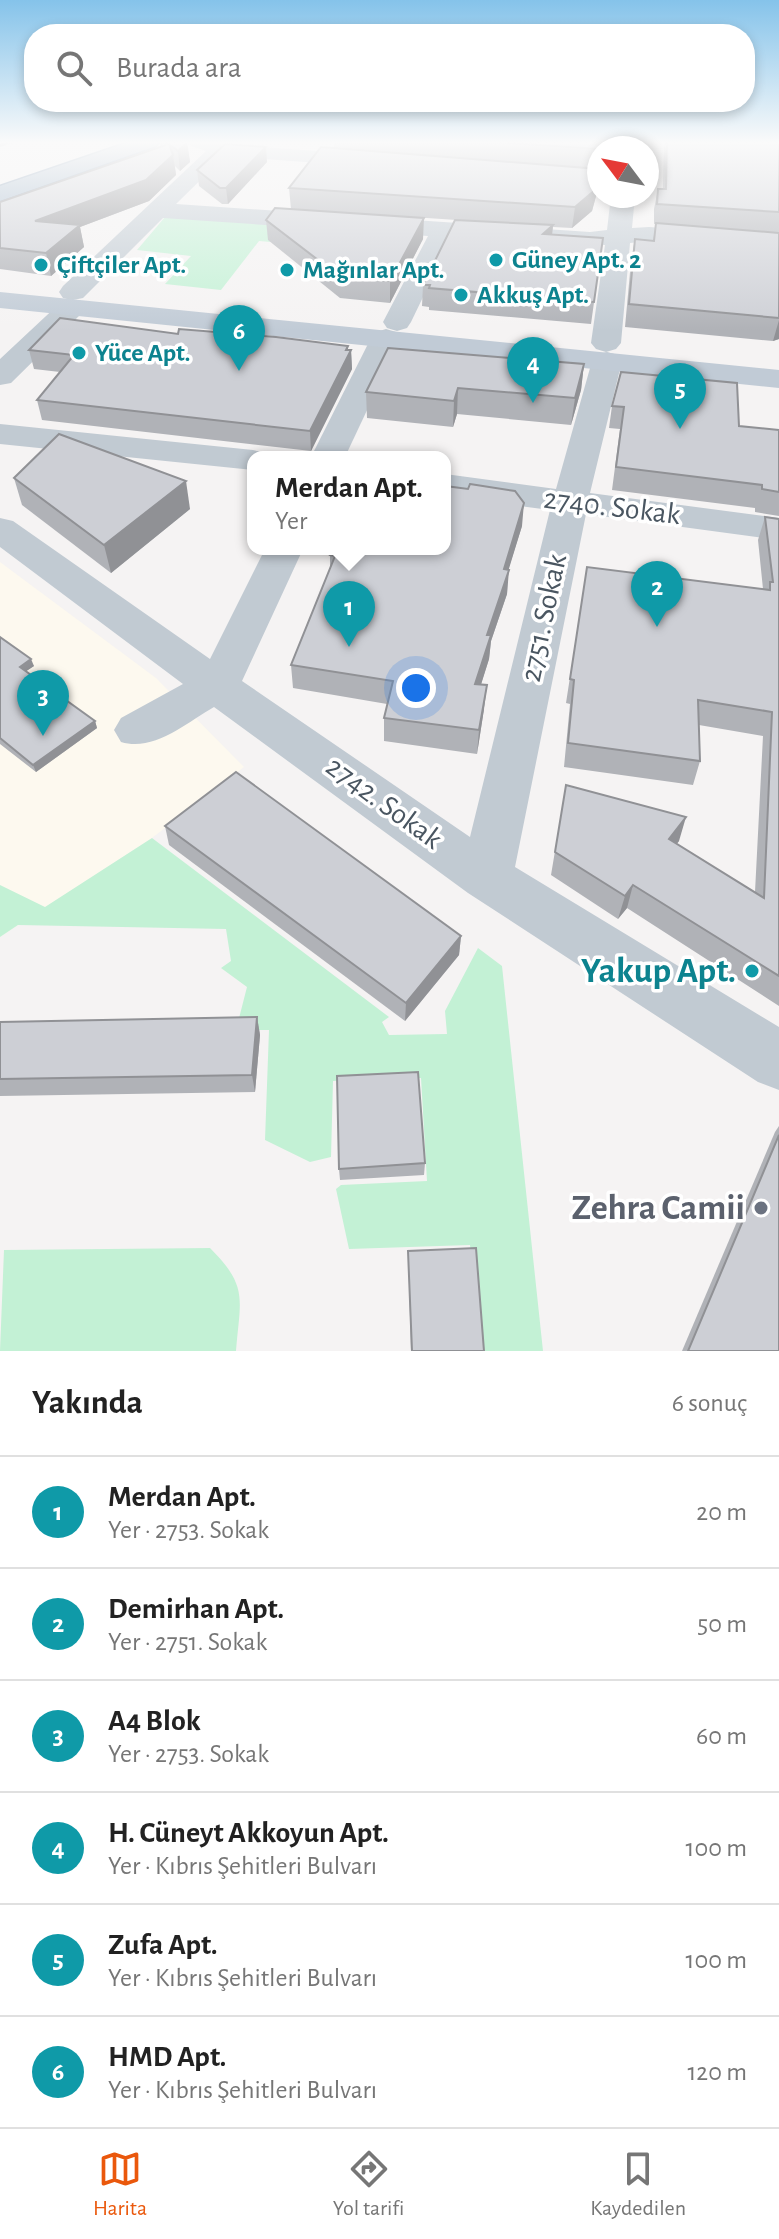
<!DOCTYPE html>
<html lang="tr">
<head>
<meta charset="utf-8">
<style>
  :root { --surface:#fff; --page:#f6f6f6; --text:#222; --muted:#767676; --line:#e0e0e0; --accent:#ea580c }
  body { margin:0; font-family:"Alegreya Sans",sans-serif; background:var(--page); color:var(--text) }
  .compass { position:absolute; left:587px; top:136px; width:72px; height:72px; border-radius:50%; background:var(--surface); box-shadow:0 4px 12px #0003; rotate:302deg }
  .you { position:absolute; left:416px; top:688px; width:28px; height:28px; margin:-20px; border:6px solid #fff; border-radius:50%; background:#1a73e8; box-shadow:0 0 0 12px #1a73e833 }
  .badge { display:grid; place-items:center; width:52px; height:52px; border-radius:50%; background:var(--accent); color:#fff; font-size:26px; font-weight:700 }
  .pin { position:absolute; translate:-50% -66px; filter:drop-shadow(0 2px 4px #0008) }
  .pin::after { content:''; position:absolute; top:42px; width:28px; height:24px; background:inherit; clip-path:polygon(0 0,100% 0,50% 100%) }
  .popup { position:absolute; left:247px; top:451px; width:204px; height:104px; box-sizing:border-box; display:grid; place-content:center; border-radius:16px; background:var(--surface); filter:drop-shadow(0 2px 6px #0005); font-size:26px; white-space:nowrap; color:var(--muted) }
  .popup b { font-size:30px; color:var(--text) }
  .popup::after { content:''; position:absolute; left:50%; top:100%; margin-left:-16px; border:16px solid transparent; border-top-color:var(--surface) }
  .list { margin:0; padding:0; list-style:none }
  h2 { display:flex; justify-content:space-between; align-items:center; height:104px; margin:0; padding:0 32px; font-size:34px }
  h2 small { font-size:26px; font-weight:400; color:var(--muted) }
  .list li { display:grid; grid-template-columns:52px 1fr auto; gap:24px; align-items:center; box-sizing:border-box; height:112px; padding:0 32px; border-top:2px solid var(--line) }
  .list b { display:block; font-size:30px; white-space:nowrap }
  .list p { margin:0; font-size:26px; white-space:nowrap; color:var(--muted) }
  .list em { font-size:26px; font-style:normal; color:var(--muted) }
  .icon { flex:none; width:44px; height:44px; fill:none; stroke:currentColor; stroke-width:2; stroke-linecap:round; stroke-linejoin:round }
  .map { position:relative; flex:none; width:779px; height:1351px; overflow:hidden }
  .search { position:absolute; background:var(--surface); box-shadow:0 4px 12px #0003; left:24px; right:24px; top:24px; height:88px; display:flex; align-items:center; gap:20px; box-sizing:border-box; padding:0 28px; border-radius:32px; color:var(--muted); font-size:30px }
  .sheet { height:776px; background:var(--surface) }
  nav { display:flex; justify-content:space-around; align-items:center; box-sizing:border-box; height:112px; border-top:2px solid var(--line); background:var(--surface); font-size:22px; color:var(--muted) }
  nav a { display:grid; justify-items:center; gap:4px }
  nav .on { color:var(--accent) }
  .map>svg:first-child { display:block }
  .commercial { fill:#fdf9ef }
  .green { fill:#c3f1d5 }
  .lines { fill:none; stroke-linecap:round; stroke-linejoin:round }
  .trunk-casing { stroke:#7690ad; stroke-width:3 }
  .minor { fill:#c1cad2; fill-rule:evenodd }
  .secondary { fill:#c1cbd6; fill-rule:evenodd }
  .trunk { fill:#9fb4c9; fill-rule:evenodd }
  .wall { fill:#b0b2b7 }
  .shaded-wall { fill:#909195 }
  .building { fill:#cdcfd5; stroke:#909195; stroke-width:2 }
  .culture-dot { fill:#0f9aa8; stroke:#fff; stroke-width:3 }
  .worship-dot { fill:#6b7280; stroke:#fff; stroke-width:3 }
  .labels { text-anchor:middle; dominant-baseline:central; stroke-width:7; stroke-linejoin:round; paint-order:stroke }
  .far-culture-label { font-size:26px; font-weight:bold; fill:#0d838f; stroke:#fff; text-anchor:start }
  .street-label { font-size:30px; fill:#4a5661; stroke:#fff }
  .near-culture-label { font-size:36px; font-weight:bold; fill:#0d838f; stroke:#fff; text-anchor:end }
  .near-worship-label { font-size:36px; font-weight:bold; fill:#5b616d; stroke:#fff; text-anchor:end }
</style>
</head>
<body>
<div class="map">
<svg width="779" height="1351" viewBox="0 0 779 1351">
  <rect width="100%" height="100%" fill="#f5f3f3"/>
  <polygon class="commercial" points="0,562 156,678 244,767 152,838 0,937"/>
  <g class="green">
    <polygon points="165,217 327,229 316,246 259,241 221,290 165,284 191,256 137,250"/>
    <polygon points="152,838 389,1017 382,1022 389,1035 447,1034 445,1011 478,948 502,966 543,1351 480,1351 470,1245 349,1249 336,1189 341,1185 427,1181 421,1078 333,1081 331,1157 310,1162 265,1140 269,1030 236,1030 247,987 221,968 231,961 226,929 18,925 0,937 0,885 45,907"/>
    <path d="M210 1248C249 1287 240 1299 236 1351H0L4 1250Z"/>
  </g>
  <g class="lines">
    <g class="trunk-casing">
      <polygon id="trunk" points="129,142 159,142 156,146 0,201 0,186"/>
    </g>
    <g class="minor">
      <polygon points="188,142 374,155 385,161 374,167 225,156 176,204 590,232 607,230 611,196 635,196 632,228 649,227 779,236 779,252 649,241 630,243 621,343 616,349 606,352 596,349 591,343 605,245 452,237 411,322 407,328 397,331 387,328 383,322 428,236 163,218 83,298 73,300 81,302 85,308 81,314 11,383 0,385 0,359 61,302 71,300 63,298 59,292 63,286 206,151 191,146"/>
      <polygon points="625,142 645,142 644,148 622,148"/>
      <polygon points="386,329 396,332 401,338 345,457 311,457 371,338 376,332"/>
      <path d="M607 352 618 355 622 361 590 493 779 518V540L586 514 515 867 779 1027V1090L758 1082 468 893 214 707C186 723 154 752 121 742L114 730 121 718 183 684 0 547V518L13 521 210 659 265 549H303L242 681 470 837 550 510 445 496V474L556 489 592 361 596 355Z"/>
      <polygon points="0,424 253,450 265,453 268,457 253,457 253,470 0,444"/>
    </g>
    <polygon class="secondary" points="0,292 779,370 779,388 0,308"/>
    <use href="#trunk" class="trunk"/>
  </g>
  <g class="wall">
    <polygon points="160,142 187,142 190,162 180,171 175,166 176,175 149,201 80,227 84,247 51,276 0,269 0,202 161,147"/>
    <polygon points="334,142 611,142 599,148 599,184 592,211 572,228 553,227 552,234 603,238 591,324 429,310 429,307 422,306 423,285 472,221 291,209 289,188 334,148"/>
    <polygon points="664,142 779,142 779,339 773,341 625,327 631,261 635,239 653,241 656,224 654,224 654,209 658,189 663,189"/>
    <polygon points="267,162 228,204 222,204 199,186 197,170"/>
    <polygon points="266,220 423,239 390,303 340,298 268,240"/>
    <polygon points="178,334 348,346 348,350 351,350 352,369 311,451 42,420 37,400 60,372 34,369 29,350"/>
    <polygon points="584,364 581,390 571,425 457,414 453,427 367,418 366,392"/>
    <polygon points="621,372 739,426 779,430 779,516 755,512 755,508 612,490 620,429 609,428 612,406"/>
    <polygon points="14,478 190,509 111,573 22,505"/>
    <polygon points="765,517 779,519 779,1006 627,908 618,919 551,875 566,785 679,841 676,844 755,892 763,736 699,725 700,761 693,785 564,767 570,704 566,703 587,567 763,589 758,540"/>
    <polygon points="522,526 508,570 507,594 491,641 489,659 481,684 484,709 477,754 384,741 384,718 387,704 293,688 291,665 330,568 330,555"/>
    <polygon points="0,637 34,666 26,671 95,721 97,728 36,772 0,744"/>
    <polygon points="165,826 461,936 459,955 405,1021 169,845"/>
    <polygon points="257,1017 260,1035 255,1092 0,1096 0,1022"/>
    <polygon points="779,1126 779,1351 682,1351 775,1132"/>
    <polygon points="425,1163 424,1175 340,1180 339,1169"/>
    <polygon points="408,1251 484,1351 411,1351"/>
  </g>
  <g class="shaded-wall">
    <polygon points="0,142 17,142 0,147"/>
    <polygon points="187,142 190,162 180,171 178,151"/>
    <polygon points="266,147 267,162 228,204 226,188"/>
    <polygon points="173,155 176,175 149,201 80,227 84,247 51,276 46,253 35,221"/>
    <polygon points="599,176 598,189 592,211 572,228 575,207"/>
    <polygon points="424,218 423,239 390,303 390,281"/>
    <polygon points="553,225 551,245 543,234"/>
    <polygon points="779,320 779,339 773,341"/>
    <polygon points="348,346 348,356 351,350 352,369 311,451 310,431"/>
    <polygon points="584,364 581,390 571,425 575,398"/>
    <polygon points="458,388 457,414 453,427 454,401"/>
    <polygon points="186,481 190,509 111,573 104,545"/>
    <polygon points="524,503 522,526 503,588 509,570 507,594 491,641 489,659 474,707 475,684 487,635 504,569"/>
    <polygon points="31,659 34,666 22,674 20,667"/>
    <polygon points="487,685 484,709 477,754 479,730"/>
    <polygon points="95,721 97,728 36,772 33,765"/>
    <polygon points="686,817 679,841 662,863 669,839"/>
    <polygon points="633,885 627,908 618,919 625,896"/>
    <polygon points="461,936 459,955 405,1021 406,1003"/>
    <polygon points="257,1017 260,1035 255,1092 252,1075"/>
  </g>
  <g class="building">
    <polygon points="166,142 187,142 178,151 169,144 173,155 146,180 35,221 80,225 46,253 0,248 0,202 169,144"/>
    <polygon points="495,142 609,142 607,148 599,148 599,149"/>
    <polygon points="667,142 779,142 779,212 657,204 658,189 666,189"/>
    <polygon points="225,144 266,147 226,188 220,188 197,170"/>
    <polygon points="321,147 599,169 599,176 595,190 575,207 289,188"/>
    <polygon points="275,208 424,218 390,281 339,276 266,220"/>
    <polygon points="455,220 553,225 543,234 603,238 594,302 429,288 430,285 423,285"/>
    <polygon points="656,223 779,233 779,318 629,304 635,239 654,241"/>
    <polygon points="60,318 178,334 179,329 276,337 348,346 346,350 351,350 310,431 37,400 74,355 29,350"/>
    <polygon points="388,348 584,364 575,398 458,388 454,401 366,392"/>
    <polygon points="621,372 737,383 739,426 779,430 779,492 762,489 762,485 616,467 624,407 612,406"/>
    <polygon points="59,434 186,481 104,545 14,478"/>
    <polygon points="470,484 515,491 524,503 504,569 509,570 487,635 491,635 475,684 487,685 479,730 384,718 393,681 291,665 335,556 330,555 333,549 445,549 445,486 468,489"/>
    <polygon points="765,517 779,519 779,976 633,885 625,896 555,852 566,785 686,817 669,839 764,898 772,712 698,700 700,761 568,743 574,680 570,679 587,567 770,590 770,582 773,582"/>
    <polygon points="0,637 31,659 20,667 95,721 33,765 0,738"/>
    <polygon points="236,772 461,936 406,1003 165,826"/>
    <polygon points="257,1017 252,1075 0,1079 0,1022"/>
    <polygon points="418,1072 425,1163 339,1169 337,1076"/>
    <polygon points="779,1135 779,1351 688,1351"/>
    <polygon points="476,1248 484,1351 412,1351 408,1251"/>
  </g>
  <linearGradient id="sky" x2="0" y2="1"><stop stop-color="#85c3ea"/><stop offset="0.43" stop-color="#fafafa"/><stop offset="1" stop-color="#fafafa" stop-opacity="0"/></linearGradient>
  <rect width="779" height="331" fill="url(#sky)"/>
  <g class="culture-dot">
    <circle cx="496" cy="260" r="8"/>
    <circle cx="41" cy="265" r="8"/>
    <circle cx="287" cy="270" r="8"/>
    <circle cx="461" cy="295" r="8"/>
    <circle cx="79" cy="353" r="8"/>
    <circle cx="752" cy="971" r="8"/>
  </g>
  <circle class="worship-dot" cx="761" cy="1208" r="8"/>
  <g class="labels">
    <g class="far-culture-label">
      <text x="512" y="260">Güney Apt. 2</text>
      <text x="57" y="265">Çiftçiler Apt.</text>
      <text x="303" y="270">Mağınlar Apt.</text>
      <text x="477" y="295">Akkuş Apt.</text>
      <text x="95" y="353">Yüce Apt.</text>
    </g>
    <g class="street-label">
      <text transform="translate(612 507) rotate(7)">2740. Sokak</text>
      <text transform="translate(544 618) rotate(-78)">2751. Sokak</text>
      <text transform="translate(384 803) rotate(36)">2742. Sokak</text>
    </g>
    <g class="near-culture-label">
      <text x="736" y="971">Yakup Apt.</text>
    </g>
    <g class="near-worship-label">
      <text x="745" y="1208">Zehra Camii</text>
    </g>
  </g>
</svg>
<svg class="compass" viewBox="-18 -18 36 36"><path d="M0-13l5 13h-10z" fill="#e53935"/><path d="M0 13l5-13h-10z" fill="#767676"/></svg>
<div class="you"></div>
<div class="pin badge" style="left:349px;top:647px;background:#0f9aa8">1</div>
<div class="popup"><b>Merdan Apt.</b>Yer</div>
<div class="pin badge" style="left:657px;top:627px;background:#0f9aa8">2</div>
<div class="pin badge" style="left:43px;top:736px;background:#0f9aa8">3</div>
<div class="pin badge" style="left:533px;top:403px;background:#0f9aa8">4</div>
<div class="pin badge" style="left:680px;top:429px;background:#0f9aa8">5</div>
<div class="pin badge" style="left:239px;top:371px;background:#0f9aa8">6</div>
<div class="search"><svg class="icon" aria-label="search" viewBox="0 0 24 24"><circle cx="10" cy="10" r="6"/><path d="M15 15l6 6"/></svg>Burada ara</div>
</div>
<section class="sheet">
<h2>Yakında<small>6 sonuç</small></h2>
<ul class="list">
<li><span class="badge" style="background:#0f9aa8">1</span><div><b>Merdan Apt.</b><p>Yer · 2753. Sokak</p></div><em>20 m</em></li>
<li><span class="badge" style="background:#0f9aa8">2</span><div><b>Demirhan Apt.</b><p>Yer · 2751. Sokak</p></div><em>50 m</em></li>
<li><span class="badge" style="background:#0f9aa8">3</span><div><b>A4 Blok</b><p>Yer · 2753. Sokak</p></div><em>60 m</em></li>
<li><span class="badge" style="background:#0f9aa8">4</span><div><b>H. Cüneyt Akkoyun Apt.</b><p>Yer · Kıbrıs Şehitleri Bulvarı</p></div><em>100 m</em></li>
<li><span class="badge" style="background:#0f9aa8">5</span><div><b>Zufa Apt.</b><p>Yer · Kıbrıs Şehitleri Bulvarı</p></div><em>100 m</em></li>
<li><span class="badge" style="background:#0f9aa8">6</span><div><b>HMD Apt.</b><p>Yer · Kıbrıs Şehitleri Bulvarı</p></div><em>120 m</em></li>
</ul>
</section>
<nav>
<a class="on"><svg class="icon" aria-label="map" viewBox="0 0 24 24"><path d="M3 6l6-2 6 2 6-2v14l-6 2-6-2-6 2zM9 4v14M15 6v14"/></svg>Harita</a>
<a><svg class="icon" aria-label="directions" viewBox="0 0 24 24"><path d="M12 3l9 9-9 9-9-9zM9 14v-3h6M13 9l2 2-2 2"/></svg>Yol tarifi</a>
<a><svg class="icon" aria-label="saved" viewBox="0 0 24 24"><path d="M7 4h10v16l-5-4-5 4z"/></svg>Kaydedilen</a>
</nav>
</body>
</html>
